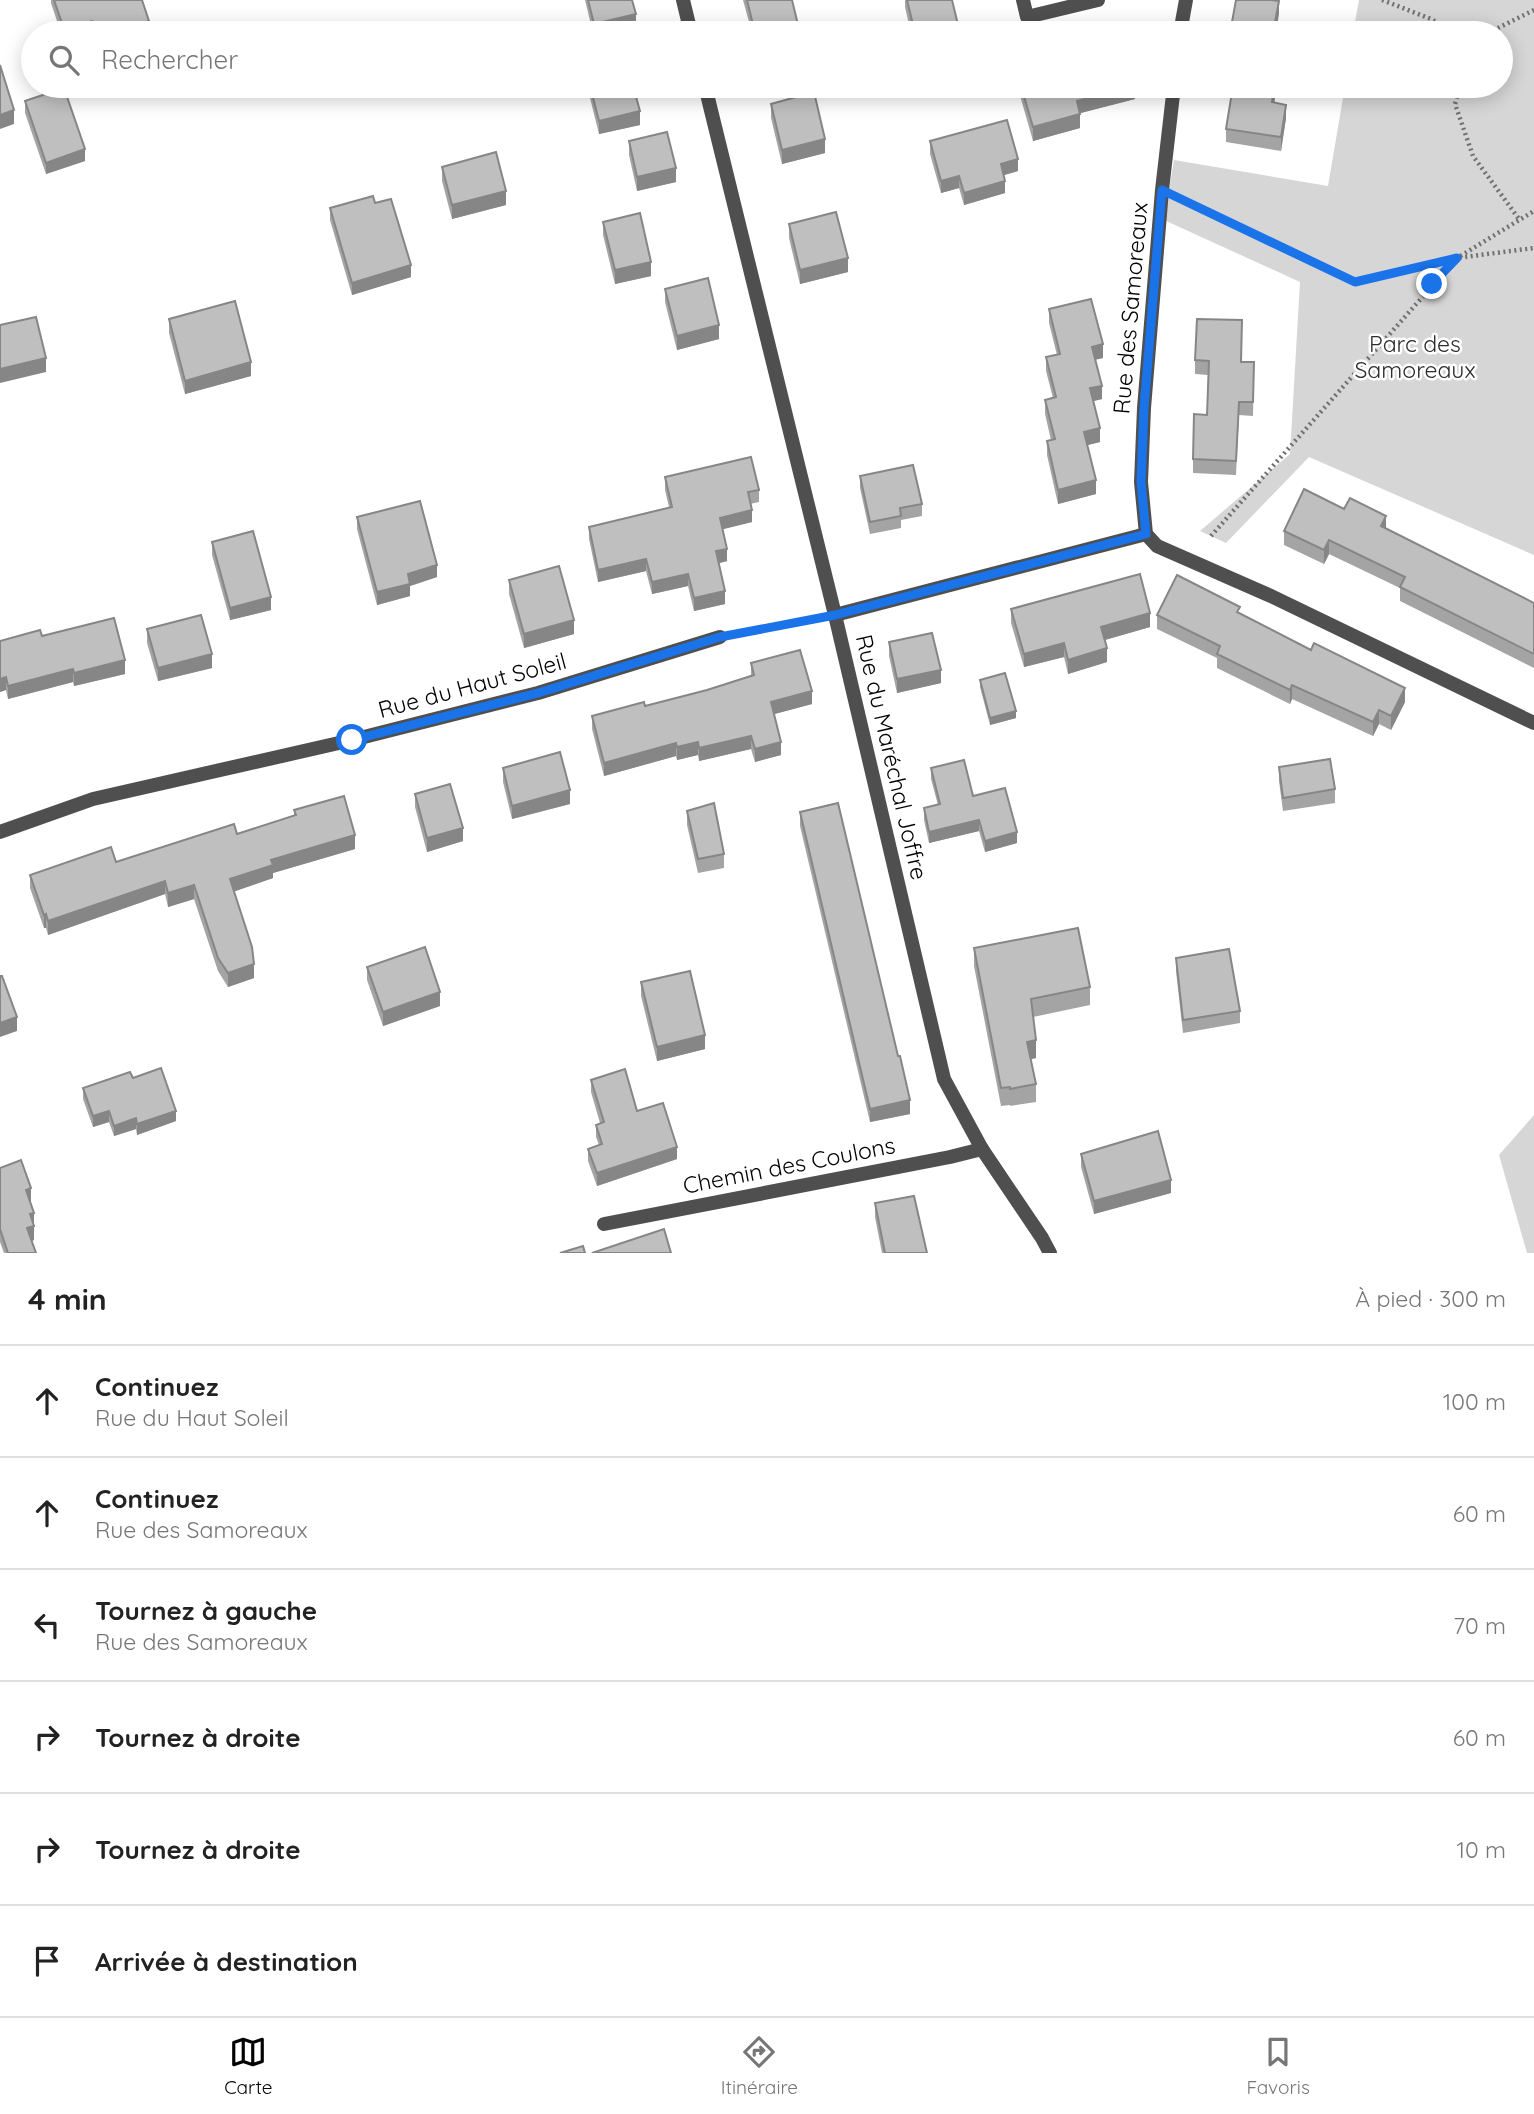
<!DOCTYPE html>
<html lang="fr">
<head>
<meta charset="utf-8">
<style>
  :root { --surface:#fff; --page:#f6f6f6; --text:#222; --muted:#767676; --line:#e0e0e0; --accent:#000 }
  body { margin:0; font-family:Quicksand,sans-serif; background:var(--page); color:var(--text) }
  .stop { position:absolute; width:21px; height:21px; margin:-16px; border:5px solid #1a73e8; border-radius:50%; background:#fff }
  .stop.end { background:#1a73e8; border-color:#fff; box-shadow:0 2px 7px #0008 }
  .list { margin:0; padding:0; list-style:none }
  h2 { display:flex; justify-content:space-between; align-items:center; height:91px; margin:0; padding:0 28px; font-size:30px }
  h2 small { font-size:23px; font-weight:400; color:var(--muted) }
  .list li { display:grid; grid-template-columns:46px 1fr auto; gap:21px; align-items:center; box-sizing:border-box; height:112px; padding:0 28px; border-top:2px solid var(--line) }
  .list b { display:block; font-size:26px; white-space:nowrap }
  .list p { margin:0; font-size:23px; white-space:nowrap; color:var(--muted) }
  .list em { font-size:23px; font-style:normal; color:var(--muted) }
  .icon { flex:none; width:38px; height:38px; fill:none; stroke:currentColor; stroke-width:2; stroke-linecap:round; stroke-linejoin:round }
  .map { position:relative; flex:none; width:1534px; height:1253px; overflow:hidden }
  .search { position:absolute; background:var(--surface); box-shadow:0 4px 18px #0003; left:21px; right:21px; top:21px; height:77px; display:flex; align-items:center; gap:18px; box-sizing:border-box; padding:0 24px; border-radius:38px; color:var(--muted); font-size:26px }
  .sheet { height:763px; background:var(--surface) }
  nav { display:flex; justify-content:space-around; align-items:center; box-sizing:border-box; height:98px; border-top:2px solid var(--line); background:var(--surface); font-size:19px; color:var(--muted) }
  nav a { display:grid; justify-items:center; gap:4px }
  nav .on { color:var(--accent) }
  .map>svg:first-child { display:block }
  .green { fill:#d6d6d6 }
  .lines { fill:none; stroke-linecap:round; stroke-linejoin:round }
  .path { stroke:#717171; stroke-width:4.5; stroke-dasharray:2 3.5; stroke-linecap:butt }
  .service { stroke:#4f4f4f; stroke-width:14 }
  .minor { stroke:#4f4f4f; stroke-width:14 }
  .wall { fill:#a4a4a4 }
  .shaded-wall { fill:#868686 }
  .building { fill:#bfbfbf; stroke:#868686; stroke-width:2 }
  .route { stroke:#1a73e8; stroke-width:9 }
  .labels { text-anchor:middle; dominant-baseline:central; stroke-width:5; stroke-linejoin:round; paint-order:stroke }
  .street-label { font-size:23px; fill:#000; stroke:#fff }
  .park-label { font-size:23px; fill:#2d2d2d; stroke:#fff }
</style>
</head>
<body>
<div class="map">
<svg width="1534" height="1253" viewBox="0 0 1534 1253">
  <rect width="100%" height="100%" fill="#fff"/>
  <g class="green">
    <polygon points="1359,0 1534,0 1534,555 1309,457 1226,543 1200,531 1290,454 1300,282 1164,220 1174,160 1328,186 1345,86 1501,86 1501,33 1353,33"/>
    <polygon points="1534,1115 1534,1253 1527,1253 1499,1155"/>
  </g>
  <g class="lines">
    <g class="path">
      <polyline points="1382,0 1431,19 1456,33"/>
      <polyline points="1488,33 1534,10"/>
      <polyline points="1460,86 1455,104 1473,156 1519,219"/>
      <polyline points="1185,201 1355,282 1457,258 1534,211"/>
      <polyline points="1211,536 1457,258 1534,248"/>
      <polyline points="741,633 812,619"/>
    </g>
    <polyline class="service" points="604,1224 950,1157 982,1149"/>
    <g class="minor">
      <polyline points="683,0 691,33"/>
      <polyline points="1023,0 1027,17 1098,0"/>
      <polyline points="1180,33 1186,0"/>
      <polyline points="705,86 835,615 944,1079 982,1149 1042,1238 1050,1253"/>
      <polyline points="1174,86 1162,190 1144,408 1141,482 1146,534 1157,546 1271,596 1534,723"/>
      <polyline points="835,615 1146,534"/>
      <polyline points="0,832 93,799 352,740 538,693 720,637"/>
    </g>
  </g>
  <g class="wall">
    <polygon points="51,0 142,0 149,33 61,33 51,3"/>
    <polygon points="585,0 632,0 636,28 615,33 593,33"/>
    <polygon points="743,0 792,0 800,33 752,33"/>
    <polygon points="905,0 952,0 960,33 911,33 905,7"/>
    <polygon points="587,86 633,86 640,125 599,134"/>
    <polygon points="1021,86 1135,86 1135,99 1080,113 1080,128 1033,141 1021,99"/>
    <polygon points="1233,86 1277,86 1274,103 1286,118 1281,151 1226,142 1226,129"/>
    <polygon points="25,101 85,161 46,174 25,113"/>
    <polygon points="771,104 825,153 782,164 771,118"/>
    <polygon points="629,141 676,182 637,191 629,155"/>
    <polygon points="930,141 1018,171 1004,175 1005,193 964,205 959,188 941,193 930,154"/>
    <polygon points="442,167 506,205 452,219 442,181"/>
    <polygon points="375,203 411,277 352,295 330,220 330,208"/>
    <polygon points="603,222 651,276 615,284 603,235"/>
    <polygon points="789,224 848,272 800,284 789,238"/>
    <polygon points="665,289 719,339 677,350 665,302"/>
    <polygon points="1049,309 1103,358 1095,360 1102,399 1093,401 1100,442 1087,445 1096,494 1058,504 1047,455 1047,441 1051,440 1045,414 1045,400 1053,398 1046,371 1046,357 1057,355 1049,323"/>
    <polygon points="169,319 251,376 185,394 169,333"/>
    <polygon points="1195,360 1254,362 1253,416 1239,415 1236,475 1193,473 1193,459 1207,415 1208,375 1195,374"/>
    <polygon points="860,476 922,504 922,516 901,520 901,528 870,534 860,488"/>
    <polygon points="665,477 759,490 759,502 750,504 752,522 722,529 727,561 719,563 725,604 694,611 688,586 652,594 646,571 598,582 589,539 589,527 669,507 665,490"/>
    <polygon points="357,517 437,577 410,586 410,596 377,605 357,529"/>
    <polygon points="1386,529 1534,603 1534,668 1400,601 1400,588 1329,554 1324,564 1284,545 1284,531"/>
    <polygon points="212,542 271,610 230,620 212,555"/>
    <polygon points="509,580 574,634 524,648 509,594"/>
    <polygon points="1011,609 1150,627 1105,640 1107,662 1068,674 1064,657 1024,667 1011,623"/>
    <polygon points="1240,614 1405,702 1391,730 1379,724 1373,736 1292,699 1290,704 1217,668 1217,658 1157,629 1157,615"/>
    <polygon points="147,629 212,668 158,681 147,643"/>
    <polygon points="42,636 125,674 74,686 73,682 8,699 6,690 0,692 0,641"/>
    <polygon points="889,642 941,683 897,693 889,656"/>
    <polygon points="751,663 812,704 774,714 781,755 755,762 751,749 699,761 698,755 677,760 676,756 604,776 592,729 592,716 645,706 707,690 751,676"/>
    <polygon points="980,680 1016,718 990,725 980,687"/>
    <polygon points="1279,767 1335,789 1335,803 1283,811 1279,781"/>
    <polygon points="503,768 570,804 512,819 503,782"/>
    <polygon points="931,768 973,796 1017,843 985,852 979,831 929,843 924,820 924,808 938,805 931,779"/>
    <polygon points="415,794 463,841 427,852 415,807"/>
    <polygon points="294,810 355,849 273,873 273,878 234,891 254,978 228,987 218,971 194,899 168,907 165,894 48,935 46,928 44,928 30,888 30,875 116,862 237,834 294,816"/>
    <polygon points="687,811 724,854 724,868 698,873 687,825"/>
    <polygon points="800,812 898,1056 910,1114 870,1122 800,826"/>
    <polygon points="974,948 1090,987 1090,1005 1033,1017 1036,1058 1031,1059 1036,1084 1036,1102 1010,1106 1010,1105 1001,1106 974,966"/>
    <polygon points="1176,958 1240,1011 1240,1023 1183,1033 1176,971"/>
    <polygon points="367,967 440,1006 383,1026 367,980"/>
    <polygon points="641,982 705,1049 657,1061 641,996"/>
    <polygon points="133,1078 176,1121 137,1135 136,1129 114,1136 109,1122 93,1127 83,1099 83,1088"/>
    <polygon points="591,1080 637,1111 677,1159 597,1186 588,1161 588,1149 599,1145 596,1137 596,1125 600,1123 591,1092"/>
    <polygon points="1081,1154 1171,1193 1094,1214 1081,1167"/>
    <polygon points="0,1168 31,1202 34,1240 32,1241 36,1253 4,1253 0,1242"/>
    <polygon points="875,1203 927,1253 882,1253 875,1217"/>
  </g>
  <g class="shaded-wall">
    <polygon points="1279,1 1279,14 1276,33 1273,33"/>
    <polygon points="636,14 636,28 615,33 594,33 594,24"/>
    <polygon points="92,21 92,33 64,33 64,29"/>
    <polygon points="149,21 149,33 113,33"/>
    <polygon points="1132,86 1135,86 1135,99 1077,114 1077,101"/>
    <polygon points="1275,86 1277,86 1272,116 1272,102"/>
    <polygon points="1286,105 1286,118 1281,151 1281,137"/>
    <polygon points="14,110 14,124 0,129 0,115"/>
    <polygon points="640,111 640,125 599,134 599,121"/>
    <polygon points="1080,114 1080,128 1033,141 1033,127"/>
    <polygon points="825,139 825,153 782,164 782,150"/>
    <polygon points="85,149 85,161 46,174 46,163"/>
    <polygon points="1018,159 1018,171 1001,176 1001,164"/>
    <polygon points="676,168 676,182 637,191 637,177"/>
    <polygon points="959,176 959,188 941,193 941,181"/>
    <polygon points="1005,181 1005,193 964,205 964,193"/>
    <polygon points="506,191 506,205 452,219 452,205"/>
    <polygon points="848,258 848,272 800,284 800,270"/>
    <polygon points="651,262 651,276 615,284 615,270"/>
    <polygon points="411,265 411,277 352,295 352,283"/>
    <polygon points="719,325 719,339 677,350 677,336"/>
    <polygon points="1103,344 1103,358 1092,360 1092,347"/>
    <polygon points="46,358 46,372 0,383 0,369"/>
    <polygon points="251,362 251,376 185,394 185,381"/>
    <polygon points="1102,386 1102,399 1090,402 1090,388"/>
    <polygon points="1100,428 1100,442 1084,446 1084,432"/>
    <polygon points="1096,480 1096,494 1058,504 1058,490"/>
    <polygon points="752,510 752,522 720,530 720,518"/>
    <polygon points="1386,516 1386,529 1381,526"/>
    <polygon points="1329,540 1329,554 1324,564 1324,550"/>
    <polygon points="727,549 727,561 716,564 716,551"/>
    <polygon points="646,559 646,571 598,582 598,570"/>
    <polygon points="437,565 437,577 410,586 410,596 377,605 377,592 408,574"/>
    <polygon points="688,574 688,586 652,594 652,582"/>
    <polygon points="725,591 725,604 694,611 694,598"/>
    <polygon points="271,597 271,610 230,620 230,608"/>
    <polygon points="1150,613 1150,627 1101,641 1101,627"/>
    <polygon points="574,620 574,634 524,648 524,634"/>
    <polygon points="1064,643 1064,657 1024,667 1024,654"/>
    <polygon points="1107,648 1107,662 1068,674 1068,660"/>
    <polygon points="212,654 212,668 158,681 158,668"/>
    <polygon points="125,660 125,674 74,686 74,673"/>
    <polygon points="73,669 73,682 8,699 8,686"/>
    <polygon points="941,670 941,683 897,693 897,679"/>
    <polygon points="6,677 6,690 0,692 0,679"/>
    <polygon points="1292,685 1292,699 1290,704 1290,690"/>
    <polygon points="1405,688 1405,702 1391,730 1391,716"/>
    <polygon points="812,691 812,704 771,715 771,702"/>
    <polygon points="1379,710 1379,724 1373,736 1373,722"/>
    <polygon points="1016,711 1016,718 990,725 990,718"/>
    <polygon points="751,736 751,749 699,761 699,748"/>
    <polygon points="698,742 698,755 677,760 677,747"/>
    <polygon points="781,742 781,755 755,762 755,749"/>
    <polygon points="676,743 676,756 604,776 604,763"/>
    <polygon points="570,790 570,804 512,819 512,806"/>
    <polygon points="979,820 979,831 929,843 929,832"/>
    <polygon points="463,828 463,841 427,852 427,838"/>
    <polygon points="1017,832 1017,843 985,852 985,841"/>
    <polygon points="355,835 355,849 273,873 273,878 230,893 230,879 271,860"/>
    <polygon points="165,881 165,894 48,935 48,921"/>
    <polygon points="194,885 194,899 168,907 168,893"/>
    <polygon points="46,914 46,928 44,928 44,915"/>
    <polygon points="254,964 254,978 228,987 228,973"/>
    <polygon points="440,992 440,1006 383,1026 383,1012"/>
    <polygon points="17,1017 17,1031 0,1037 0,1023"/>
    <polygon points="705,1035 705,1049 657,1061 657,1047"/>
    <polygon points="1036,1040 1036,1058 1027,1060 1027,1042"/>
    <polygon points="910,1100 910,1114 870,1122 870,1109"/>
    <polygon points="109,1111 109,1122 93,1127 93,1116"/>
    <polygon points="176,1111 176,1121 137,1135 137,1124"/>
    <polygon points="136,1118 136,1129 114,1136 114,1126"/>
    <polygon points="677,1147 677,1159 597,1186 597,1173"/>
    <polygon points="1171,1180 1171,1193 1094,1214 1094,1201"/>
    <polygon points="31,1188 31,1202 26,1204 26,1190"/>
    <polygon points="34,1213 34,1240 27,1242 27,1228 30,1214"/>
  </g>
  <g class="building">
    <polygon points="54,0 142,0 149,21 113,33 92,21 64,29"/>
    <polygon points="588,0 632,0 636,14 594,24"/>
    <polygon points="747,0 792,0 800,33 755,33"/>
    <polygon points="907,0 952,0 960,33 915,33"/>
    <polygon points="1236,0 1271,0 1279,1 1273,33 1230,33"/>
    <polygon points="0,65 14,110 0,115"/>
    <polygon points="590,86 633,86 640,111 599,121"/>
    <polygon points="1021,86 1132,86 1077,101 1080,114 1033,127"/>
    <polygon points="1233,86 1275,86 1272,102 1286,105 1281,137 1226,129"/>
    <polygon points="64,88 85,149 46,163 25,101"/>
    <polygon points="814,92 825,139 782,150 771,104"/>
    <polygon points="1007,120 1018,159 1001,164 1005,181 964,193 959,176 941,181 930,141"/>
    <polygon points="667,132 676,168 637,177 629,141"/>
    <polygon points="496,152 506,191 452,205 442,167"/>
    <polygon points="373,196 375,203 391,199 411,265 352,283 330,208"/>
    <polygon points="836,212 848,258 800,270 789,224"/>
    <polygon points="640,213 651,262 615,270 603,222"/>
    <polygon points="708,278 719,325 677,336 665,289"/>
    <polygon points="1091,299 1103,344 1092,347 1102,386 1090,388 1100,428 1084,432 1096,480 1058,490 1047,441 1055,439 1045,400 1056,397 1046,357 1060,354 1049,309"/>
    <polygon points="235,301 251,362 185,381 169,319"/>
    <polygon points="36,317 46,358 0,369 0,325"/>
    <polygon points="1197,319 1242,320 1241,362 1254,362 1253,402 1239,402 1236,461 1193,459 1194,414 1207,415 1209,361 1195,360"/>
    <polygon points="751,457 759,490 748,492 752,510 720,518 727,549 716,551 725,591 694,598 688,574 652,582 646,559 598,570 589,527 672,507 665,477"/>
    <polygon points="913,465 922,504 900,508 901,516 870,522 860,476"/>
    <polygon points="1304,489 1344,509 1350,498 1386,516 1381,526 1534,603 1534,654 1400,587 1405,577 1329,540 1324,550 1284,531"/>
    <polygon points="420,501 437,565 408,574 410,584 377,592 357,517"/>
    <polygon points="253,531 271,597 230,608 212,542"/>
    <polygon points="559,566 574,620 524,634 509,580"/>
    <polygon points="1140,574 1150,613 1101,627 1107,648 1068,660 1064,643 1024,654 1011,609"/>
    <polygon points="1177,575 1240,607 1237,612 1311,650 1314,643 1405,688 1391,716 1379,710 1373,722 1292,685 1290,690 1217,654 1220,646 1157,615"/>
    <polygon points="201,615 212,654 158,668 147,629"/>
    <polygon points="114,618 125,660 74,673 73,669 8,686 6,677 0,679 0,641 40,630 42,636"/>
    <polygon points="932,633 941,670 897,679 889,642"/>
    <polygon points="800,650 812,691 771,702 781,742 755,749 751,736 699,748 698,742 677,747 676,743 604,763 592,716 644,702 645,706 707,690 754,675 751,663"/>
    <polygon points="1005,673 1016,711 990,718 980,680"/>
    <polygon points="560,752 570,790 512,806 503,768"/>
    <polygon points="1330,759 1335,789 1283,798 1279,767"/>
    <polygon points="964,760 973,796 1005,788 1017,832 985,841 979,820 929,832 924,808 940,804 931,768"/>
    <polygon points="450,784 463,828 427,838 415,794"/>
    <polygon points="344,796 355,835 271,860 273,865 230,879 252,947 254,964 228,973 218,958 194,885 168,893 165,881 48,921 46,914 44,915 30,875 111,847 116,862 234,824 237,834 296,815 294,810"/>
    <polygon points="714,803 724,854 698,859 687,811"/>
    <polygon points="838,803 898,1056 900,1056 910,1100 870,1109 800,812"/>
    <polygon points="1078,928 1090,987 1031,999 1036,1040 1027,1042 1036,1084 1010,1089 1010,1087 1001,1088 974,948"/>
    <polygon points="425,947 440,992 383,1012 367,967"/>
    <polygon points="1229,949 1240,1011 1183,1020 1176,958"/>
    <polygon points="690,971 705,1035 657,1047 641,982"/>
    <polygon points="0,976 2,976 17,1017 0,1023"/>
    <polygon points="161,1068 176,1111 137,1124 136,1118 114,1126 109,1111 93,1116 83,1088 130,1072 133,1078"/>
    <polygon points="625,1069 637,1111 663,1103 677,1147 597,1173 588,1149 602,1144 596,1125 604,1122 591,1080"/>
    <polygon points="1158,1131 1171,1180 1094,1201 1081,1154"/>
    <polygon points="21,1160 31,1188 26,1190 34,1213 30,1214 34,1226 27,1228 36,1253 8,1253 0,1229 0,1168"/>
    <polygon points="914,1196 927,1253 885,1253 875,1203"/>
    <polygon points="664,1229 671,1253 592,1253"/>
    <polygon points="583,1246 585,1253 560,1253"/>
  </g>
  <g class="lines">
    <polyline class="route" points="352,740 538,693 720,637 835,615 1146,534 1141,482 1144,408 1162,190 1355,282 1457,258 1432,284"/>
  </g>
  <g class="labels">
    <g class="street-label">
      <text transform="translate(1130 308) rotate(-85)">Rue des Samoreaux</text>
      <text transform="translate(472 685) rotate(-15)">Rue du Haut Soleil</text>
      <text transform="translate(892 757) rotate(77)">Rue du Maréchal Joffre</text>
      <text transform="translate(789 1165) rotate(-11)">Chemin des Coulons</text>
    </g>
    <g class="park-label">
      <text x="1415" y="343">Parc des<tspan x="1415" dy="26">Samoreaux</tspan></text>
    </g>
  </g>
</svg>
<div class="stop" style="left:352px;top:740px"></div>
<div class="stop end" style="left:1432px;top:284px"></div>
<div class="search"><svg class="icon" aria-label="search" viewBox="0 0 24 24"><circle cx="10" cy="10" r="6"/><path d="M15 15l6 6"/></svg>Rechercher</div>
</div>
<section class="sheet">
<h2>4 min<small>À pied · 300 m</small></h2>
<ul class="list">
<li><svg class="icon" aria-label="ahead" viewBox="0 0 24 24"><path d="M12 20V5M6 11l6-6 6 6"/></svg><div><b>Continuez</b><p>Rue du Haut Soleil</p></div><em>100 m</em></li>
<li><svg class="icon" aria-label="ahead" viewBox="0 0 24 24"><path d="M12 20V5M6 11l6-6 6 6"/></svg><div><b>Continuez</b><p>Rue des Samoreaux</p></div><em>60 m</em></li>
<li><svg class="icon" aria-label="left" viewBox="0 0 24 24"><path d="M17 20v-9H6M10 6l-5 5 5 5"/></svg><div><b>Tournez à gauche</b><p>Rue des Samoreaux</p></div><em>70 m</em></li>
<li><svg class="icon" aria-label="right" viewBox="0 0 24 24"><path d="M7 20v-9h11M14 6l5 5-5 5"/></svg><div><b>Tournez à droite</b></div><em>60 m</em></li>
<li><svg class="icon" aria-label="right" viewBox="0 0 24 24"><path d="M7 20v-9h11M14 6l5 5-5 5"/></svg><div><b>Tournez à droite</b></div><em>10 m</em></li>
<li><svg class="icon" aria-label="arrive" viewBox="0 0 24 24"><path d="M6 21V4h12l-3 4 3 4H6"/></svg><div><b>Arrivée à destination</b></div></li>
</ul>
</section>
<nav>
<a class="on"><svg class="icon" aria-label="map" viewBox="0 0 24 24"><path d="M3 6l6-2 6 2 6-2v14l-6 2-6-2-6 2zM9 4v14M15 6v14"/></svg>Carte</a>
<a><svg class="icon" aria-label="directions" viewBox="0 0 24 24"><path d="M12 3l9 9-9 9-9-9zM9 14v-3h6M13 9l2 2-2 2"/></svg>Itinéraire</a>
<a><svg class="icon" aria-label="saved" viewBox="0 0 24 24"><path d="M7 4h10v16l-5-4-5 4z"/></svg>Favoris</a>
</nav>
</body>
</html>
